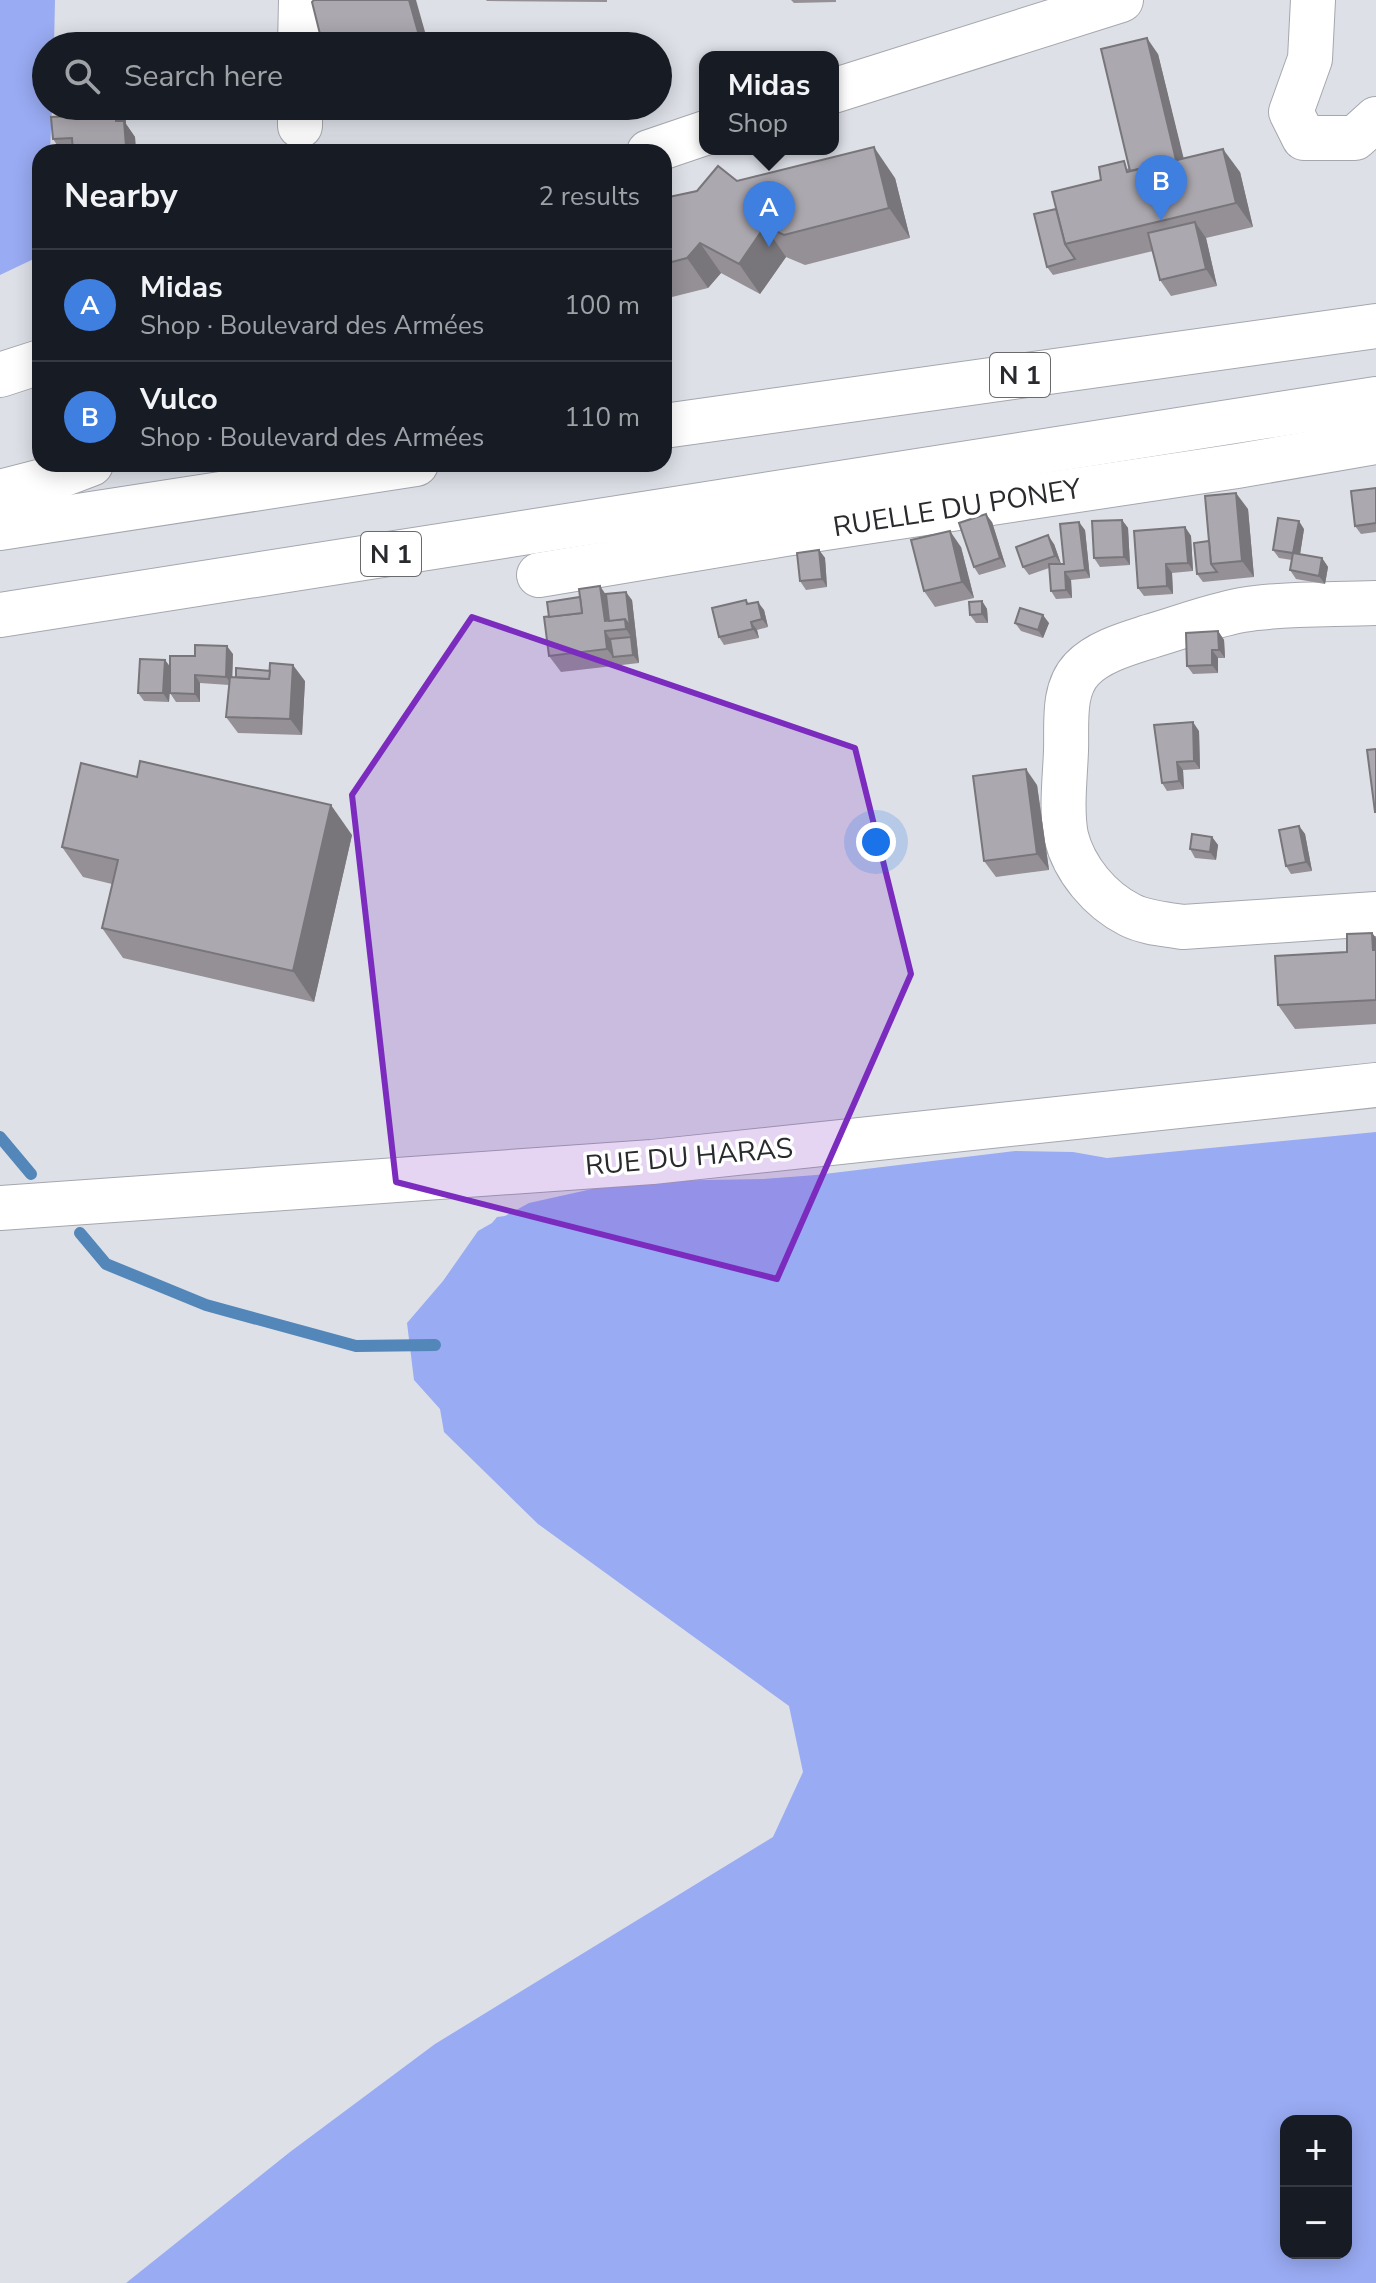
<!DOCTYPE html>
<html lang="en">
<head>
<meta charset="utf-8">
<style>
  :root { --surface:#171b24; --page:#242831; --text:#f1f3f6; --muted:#9ea1a6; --line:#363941; --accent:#a358cb }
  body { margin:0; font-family:"Nunito Sans",sans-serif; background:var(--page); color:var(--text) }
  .controls { position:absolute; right:24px; bottom:24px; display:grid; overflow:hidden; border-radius:16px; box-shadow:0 4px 20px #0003 }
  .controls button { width:72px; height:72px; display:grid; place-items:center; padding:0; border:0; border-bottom:2px solid var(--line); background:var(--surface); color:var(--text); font:40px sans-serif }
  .you { position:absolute; left:876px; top:842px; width:28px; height:28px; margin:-20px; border:6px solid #fff; border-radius:50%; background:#1a73e8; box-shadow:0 0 0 12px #1a73e833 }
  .badge { display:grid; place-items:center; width:52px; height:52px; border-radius:50%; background:var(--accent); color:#fff; font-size:26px; font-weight:700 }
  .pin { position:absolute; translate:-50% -66px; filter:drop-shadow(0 2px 4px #0008) }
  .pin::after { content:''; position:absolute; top:42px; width:28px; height:24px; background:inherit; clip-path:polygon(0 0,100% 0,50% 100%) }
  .popup { position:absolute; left:699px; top:51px; width:140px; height:104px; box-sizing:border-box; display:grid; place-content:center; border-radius:16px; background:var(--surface); filter:drop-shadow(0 2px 6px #0005); font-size:26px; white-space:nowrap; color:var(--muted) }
  .popup b { font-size:30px; color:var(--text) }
  .popup::after { content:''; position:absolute; left:50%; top:100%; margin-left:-16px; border:16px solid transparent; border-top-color:var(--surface) }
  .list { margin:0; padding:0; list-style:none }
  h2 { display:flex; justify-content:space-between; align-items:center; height:104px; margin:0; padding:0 32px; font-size:34px }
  h2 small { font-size:26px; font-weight:400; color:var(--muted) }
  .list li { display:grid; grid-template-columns:52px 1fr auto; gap:24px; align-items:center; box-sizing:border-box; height:112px; padding:0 32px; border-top:2px solid var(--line) }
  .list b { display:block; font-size:30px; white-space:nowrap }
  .list p { margin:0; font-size:26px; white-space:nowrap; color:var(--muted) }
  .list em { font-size:26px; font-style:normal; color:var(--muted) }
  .icon { flex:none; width:44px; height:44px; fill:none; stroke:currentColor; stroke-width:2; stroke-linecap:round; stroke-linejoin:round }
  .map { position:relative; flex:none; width:1376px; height:2283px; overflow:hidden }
  .search { position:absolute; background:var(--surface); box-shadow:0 4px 20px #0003; left:32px; top:32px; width:640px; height:88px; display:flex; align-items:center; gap:20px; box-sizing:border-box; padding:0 28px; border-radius:44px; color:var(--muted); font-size:30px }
  .panel { position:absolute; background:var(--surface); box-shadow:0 4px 20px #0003; left:32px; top:144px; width:640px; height:328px; border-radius:24px }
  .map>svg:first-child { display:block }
  .green { fill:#99abf3; fill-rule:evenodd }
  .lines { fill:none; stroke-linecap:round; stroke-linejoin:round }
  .stream { stroke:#5387b9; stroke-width:12 }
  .minor-casing { stroke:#a5a7ae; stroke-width:46 }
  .highway-casing { stroke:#a5a7ae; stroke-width:46 }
  .minor { stroke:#fff; stroke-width:44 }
  .highway { stroke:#fff; stroke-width:44 }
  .wall { fill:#949096 }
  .shaded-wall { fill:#78767a }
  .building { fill:#aca8af; stroke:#78767a; stroke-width:2 }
  .marked { fill:#7b2cbf; fill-opacity:0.2; stroke:#7b2cbf; stroke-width:6; stroke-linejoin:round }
  .labels { text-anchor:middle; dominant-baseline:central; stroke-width:7; stroke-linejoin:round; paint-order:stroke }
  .shield { fill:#fff; stroke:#696a6c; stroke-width:2 }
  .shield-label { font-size:26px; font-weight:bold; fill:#292a2d }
  .street-label { font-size:28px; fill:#292a2d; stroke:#fff }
</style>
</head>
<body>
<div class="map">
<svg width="1376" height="2283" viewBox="0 0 1376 2283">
  <rect width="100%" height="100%" fill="#dee0e8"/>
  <g class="green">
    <polygon points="0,0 55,0 54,46 46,46 46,106 52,106 50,152 40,152 40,256 0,275"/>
    <path d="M1376 1132V2283H126L290 2152 435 2044 773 1837 803 1772 789 1706 538 1524 444 1432 440 1409 414 1380 407 1323 443 1281 478 1231 492 1223 497 1217 505 1216 529 1203 592 1189 650 1181 763 1179 816 1175 1015 1151 1073 1152 1107 1158ZM1286 2121H1346V2253H1286Z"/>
  </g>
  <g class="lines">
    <g class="stream">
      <polyline points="0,1137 31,1174"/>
      <polyline points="80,1233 106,1264 206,1305 356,1346 435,1345"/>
    </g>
    <g class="minor-casing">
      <g id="minor">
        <polyline points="1313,0 1310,59 1291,112 1304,138 1355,138 1376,119"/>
        <polyline points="300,46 301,0"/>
        <polyline points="833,91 1121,0"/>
        <polyline points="300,126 300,106"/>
        <polyline points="649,152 705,133"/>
        <polyline points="0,375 40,362"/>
        <polyline points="539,575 785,534 1237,466 1376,442"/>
        <path d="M1376 603C1333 605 1284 603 1242 610 1210 616 1179 628 1148 637 1126 644 1098 652 1082 669 1062 690 1067 724 1066 751 1065 778 1061 809 1066 836 1074 869 1100 900 1130 915 1146 923 1165 924 1183 927L1376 914"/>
        <polyline points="0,1208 652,1162 1376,1085"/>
      </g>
    </g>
    <g class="highway-casing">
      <g id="highway">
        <polyline points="664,426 1376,326"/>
        <polyline points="0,492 54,478 91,464"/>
        <polyline points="0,528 416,464"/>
        <polyline points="0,615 1376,399"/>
      </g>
    </g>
    <use href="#minor" class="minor"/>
    <use href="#highway" class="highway"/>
  </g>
  <g class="wall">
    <polygon points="486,0 607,0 607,2 487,1"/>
    <polygon points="791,0 836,0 836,2 794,3"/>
    <polygon points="1158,54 1183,158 1240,172 1253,227 1206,238 1217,286 1171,296 1160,280 1153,251 1053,275 1047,267 1056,209 1101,180 1129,168"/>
    <polygon points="74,106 144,106 144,107 125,109 126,124 135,137 136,152 62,152 53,139 89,115 88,111 78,111"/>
    <polygon points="895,178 910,238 805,265 786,257 760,294 721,273 708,288 664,299 664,198 737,181"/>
    <polygon points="1376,488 1376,532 1361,534 1355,526"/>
    <polygon points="1248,509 1254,577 1203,582 1197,574"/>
    <polygon points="1122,520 1128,528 1130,565 1100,567 1094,558"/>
    <polygon points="992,522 1006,567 979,575 974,567"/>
    <polygon points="1185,527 1191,536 1193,571 1172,573 1173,594 1144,596 1138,588"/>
    <polygon points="1304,529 1300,554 1322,558 1328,567 1325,584 1296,579 1290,570 1292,560 1279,558 1273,550"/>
    <polygon points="1085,530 1090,578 1071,580 1072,598 1056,599 1051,591 1049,568 1029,575 1023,567 1054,544 1061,564 1064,564"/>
    <polygon points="961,547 974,598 935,607 924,591"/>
    <polygon points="819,550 825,558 827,587 806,590 800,581"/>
    <polygon points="606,594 632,600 639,663 561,672 549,656 549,617"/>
    <polygon points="746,600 748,603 764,610 768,627 757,630 759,638 724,645 719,637"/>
    <polygon points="982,601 987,609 988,623 976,623 970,615"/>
    <polygon points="1015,623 1049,623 1043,638 1021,631"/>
    <polygon points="1218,631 1224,640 1225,658 1218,658 1218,673 1193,674 1187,666"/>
    <polygon points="233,654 232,677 305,681 302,735 238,733 226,717 229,685 200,683 200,702 176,702 170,693 170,687 169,702 144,701 138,693 165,660 170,667 195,656"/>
    <polygon points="1199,731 1200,769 1183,770 1184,789 1167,791 1162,783"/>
    <polygon points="1037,785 1049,870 996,877 984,861"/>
    <polygon points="1299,826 1305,834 1312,871 1291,874 1286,866"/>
    <polygon points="352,835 314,1002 123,958 102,928 112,884 83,877 62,847"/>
    <polygon points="1212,837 1218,845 1216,860 1195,858 1190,849"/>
    <polygon points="1372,933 1376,938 1376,1024 1295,1029 1278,1005"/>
  </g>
  <g class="shaded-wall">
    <polygon points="409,0 416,0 429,46 422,46"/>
    <polygon points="1147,38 1158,54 1190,184 1178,168"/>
    <polygon points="115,106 123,106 125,109 126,124 135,137 136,152 130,152 126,146 116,121"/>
    <polygon points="874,147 895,178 910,238 889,208"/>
    <polygon points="1223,149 1240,172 1253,227 1236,203"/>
    <polygon points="1195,222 1206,238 1217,286 1206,269"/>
    <polygon points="765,226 786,257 760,294 739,264"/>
    <polygon points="700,243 721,273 708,288 687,258"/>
    <polygon points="1236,493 1248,509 1254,577 1242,561"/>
    <polygon points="986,514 992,522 1006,567 1000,558"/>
    <polygon points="1122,520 1128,528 1130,565 1124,557"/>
    <polygon points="1299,521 1304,529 1299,561 1293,553"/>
    <polygon points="1079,522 1085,530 1090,578 1085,570"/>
    <polygon points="1185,527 1191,536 1193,571 1188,563"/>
    <polygon points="950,531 961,547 974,598 962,582"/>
    <polygon points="1048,535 1054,544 1061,564 1055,556"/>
    <polygon points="819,550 825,558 827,587 822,579"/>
    <polygon points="1322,558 1328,567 1325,584 1319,576"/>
    <polygon points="1166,564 1172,573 1173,594 1167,586"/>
    <polygon points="1065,572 1071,580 1072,598 1066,590"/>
    <polygon points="600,586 611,602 615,629 605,621"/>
    <polygon points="626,592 632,600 636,635 630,627"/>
    <polygon points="982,601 987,609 988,623 982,614"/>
    <polygon points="758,602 764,610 768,627 762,619"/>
    <polygon points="1043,615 1049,623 1043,638 1038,630"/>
    <polygon points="625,619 636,635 639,663 633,655 631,637 626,629"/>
    <polygon points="751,622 757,630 759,638 753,629"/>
    <polygon points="605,631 616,648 613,657 607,649"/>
    <polygon points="1218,631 1224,640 1225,658 1219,650"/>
    <polygon points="227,646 233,654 232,685 226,677"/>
    <polygon points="1212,650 1218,658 1218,673 1212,665"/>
    <polygon points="165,660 171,668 169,702 163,693"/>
    <polygon points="293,665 305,681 302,735 290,719"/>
    <polygon points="195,675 200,683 200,702 195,694"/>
    <polygon points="1193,722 1199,731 1200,769 1194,761"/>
    <polygon points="1177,762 1183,770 1184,789 1179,781"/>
    <polygon points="1026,769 1037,785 1049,870 1037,854"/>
    <polygon points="331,805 352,835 314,1002 293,971"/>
    <polygon points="1299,826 1305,834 1312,871 1306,862"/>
    <polygon points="1212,837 1218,845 1216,860 1210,852"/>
    <polygon points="1372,933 1376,938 1376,954 1373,950"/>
  </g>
  <g class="building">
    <polygon points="314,0 409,0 422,46 323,46 312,2"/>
    <polygon points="1147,38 1176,160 1130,171 1101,49"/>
    <polygon points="88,106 115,106 116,121 124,121 126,146 73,151 72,138 53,139 51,117 89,115"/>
    <polygon points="874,147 889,208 784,235 765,226 739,264 700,243 687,258 664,264 664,198 697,191 718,166 737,181"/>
    <polygon points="1223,149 1236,203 1065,244 1052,192 1101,180 1099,167 1124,161 1127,172"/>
    <polygon points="1056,209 1065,244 1075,259 1047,267 1034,214"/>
    <polygon points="1195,222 1206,269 1160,280 1148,233"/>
    <polygon points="1376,488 1376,523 1355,526 1351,491"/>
    <polygon points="1236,493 1242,561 1211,564 1205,496"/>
    <polygon points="986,514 1000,558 974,567 959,523"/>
    <polygon points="1278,518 1299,521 1293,553 1273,550"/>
    <polygon points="1122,520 1124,557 1094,558 1092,521"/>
    <polygon points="1079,522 1085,570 1065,572 1066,590 1051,591 1049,564 1064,564 1060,524"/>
    <polygon points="1185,527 1188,563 1166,564 1167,586 1138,588 1134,531"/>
    <polygon points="950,531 962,582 924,591 911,540"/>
    <polygon points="1048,535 1055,556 1023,567 1016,547"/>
    <polygon points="1209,541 1211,564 1217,572 1197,574 1194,543"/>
    <polygon points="819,550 822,579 800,581 797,553"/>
    <polygon points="1293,553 1322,558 1319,576 1290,570"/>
    <polygon points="600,586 605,621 625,619 626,629 605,631 607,649 549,656 544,617 582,613 579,589"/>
    <polygon points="626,592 630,627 625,619 609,621 606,594"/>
    <polygon points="580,597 582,613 549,617 547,602"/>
    <polygon points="746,600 747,604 758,602 762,619 751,622 753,629 719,637 712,608"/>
    <polygon points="982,601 982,614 970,615 969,602"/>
    <polygon points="1020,608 1043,615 1038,630 1015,623"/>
    <polygon points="1218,631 1219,650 1212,650 1212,665 1187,666 1186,633"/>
    <polygon points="631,637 633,655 613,657 610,639"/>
    <polygon points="195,645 227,646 226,677 195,675 195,694 170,693 170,656 195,656"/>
    <polygon points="140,659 165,660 163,693 138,693"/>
    <polygon points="270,663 293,665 290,719 226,717 230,677 269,679"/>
    <polygon points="236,668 270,671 269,679 236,677"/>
    <polygon points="1193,722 1194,761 1177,762 1179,781 1162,783 1154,725"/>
    <polygon points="1376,749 1376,812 1375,812 1367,750"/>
    <polygon points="140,761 331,805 293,971 102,928 118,860 62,847 81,763 137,777"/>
    <polygon points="1026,769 1037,854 984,861 973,776"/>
    <polygon points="1299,826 1306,862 1286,866 1279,830"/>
    <polygon points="1192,834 1212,837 1210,852 1190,849"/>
    <polygon points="1372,933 1373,950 1376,950 1376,1000 1278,1005 1275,956 1347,952 1347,934"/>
  </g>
  <path class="marked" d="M472 617 855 748 911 974 777 1279 396 1182 352 795Z"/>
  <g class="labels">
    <g class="shield">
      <rect x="990" y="353" width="60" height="44" rx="6"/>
      <rect x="361" y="532" width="60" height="44" rx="6"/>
    </g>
    <g class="shield-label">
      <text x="1020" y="375">N 1</text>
      <text x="391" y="554">N 1</text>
    </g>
    <g class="street-label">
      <text transform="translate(957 508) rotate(-9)">RUELLE DU PONEY</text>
      <text transform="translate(689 1157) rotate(-5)">RUE DU HARAS</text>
    </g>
  </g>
</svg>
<div class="controls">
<button>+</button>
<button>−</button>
</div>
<div class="you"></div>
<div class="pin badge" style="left:769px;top:247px;background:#3f7fe0">A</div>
<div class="popup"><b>Midas</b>Shop</div>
<div class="pin badge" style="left:1161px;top:221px;background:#3f7fe0">B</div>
<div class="search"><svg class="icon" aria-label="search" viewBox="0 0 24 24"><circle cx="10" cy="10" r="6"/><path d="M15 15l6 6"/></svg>Search here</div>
<section class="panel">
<h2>Nearby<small>2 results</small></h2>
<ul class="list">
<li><span class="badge" style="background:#3f7fe0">A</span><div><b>Midas</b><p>Shop · Boulevard des Armées</p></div><em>100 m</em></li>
<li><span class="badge" style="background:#3f7fe0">B</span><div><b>Vulco</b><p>Shop · Boulevard des Armées</p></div><em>110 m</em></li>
</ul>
</section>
</div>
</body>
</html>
